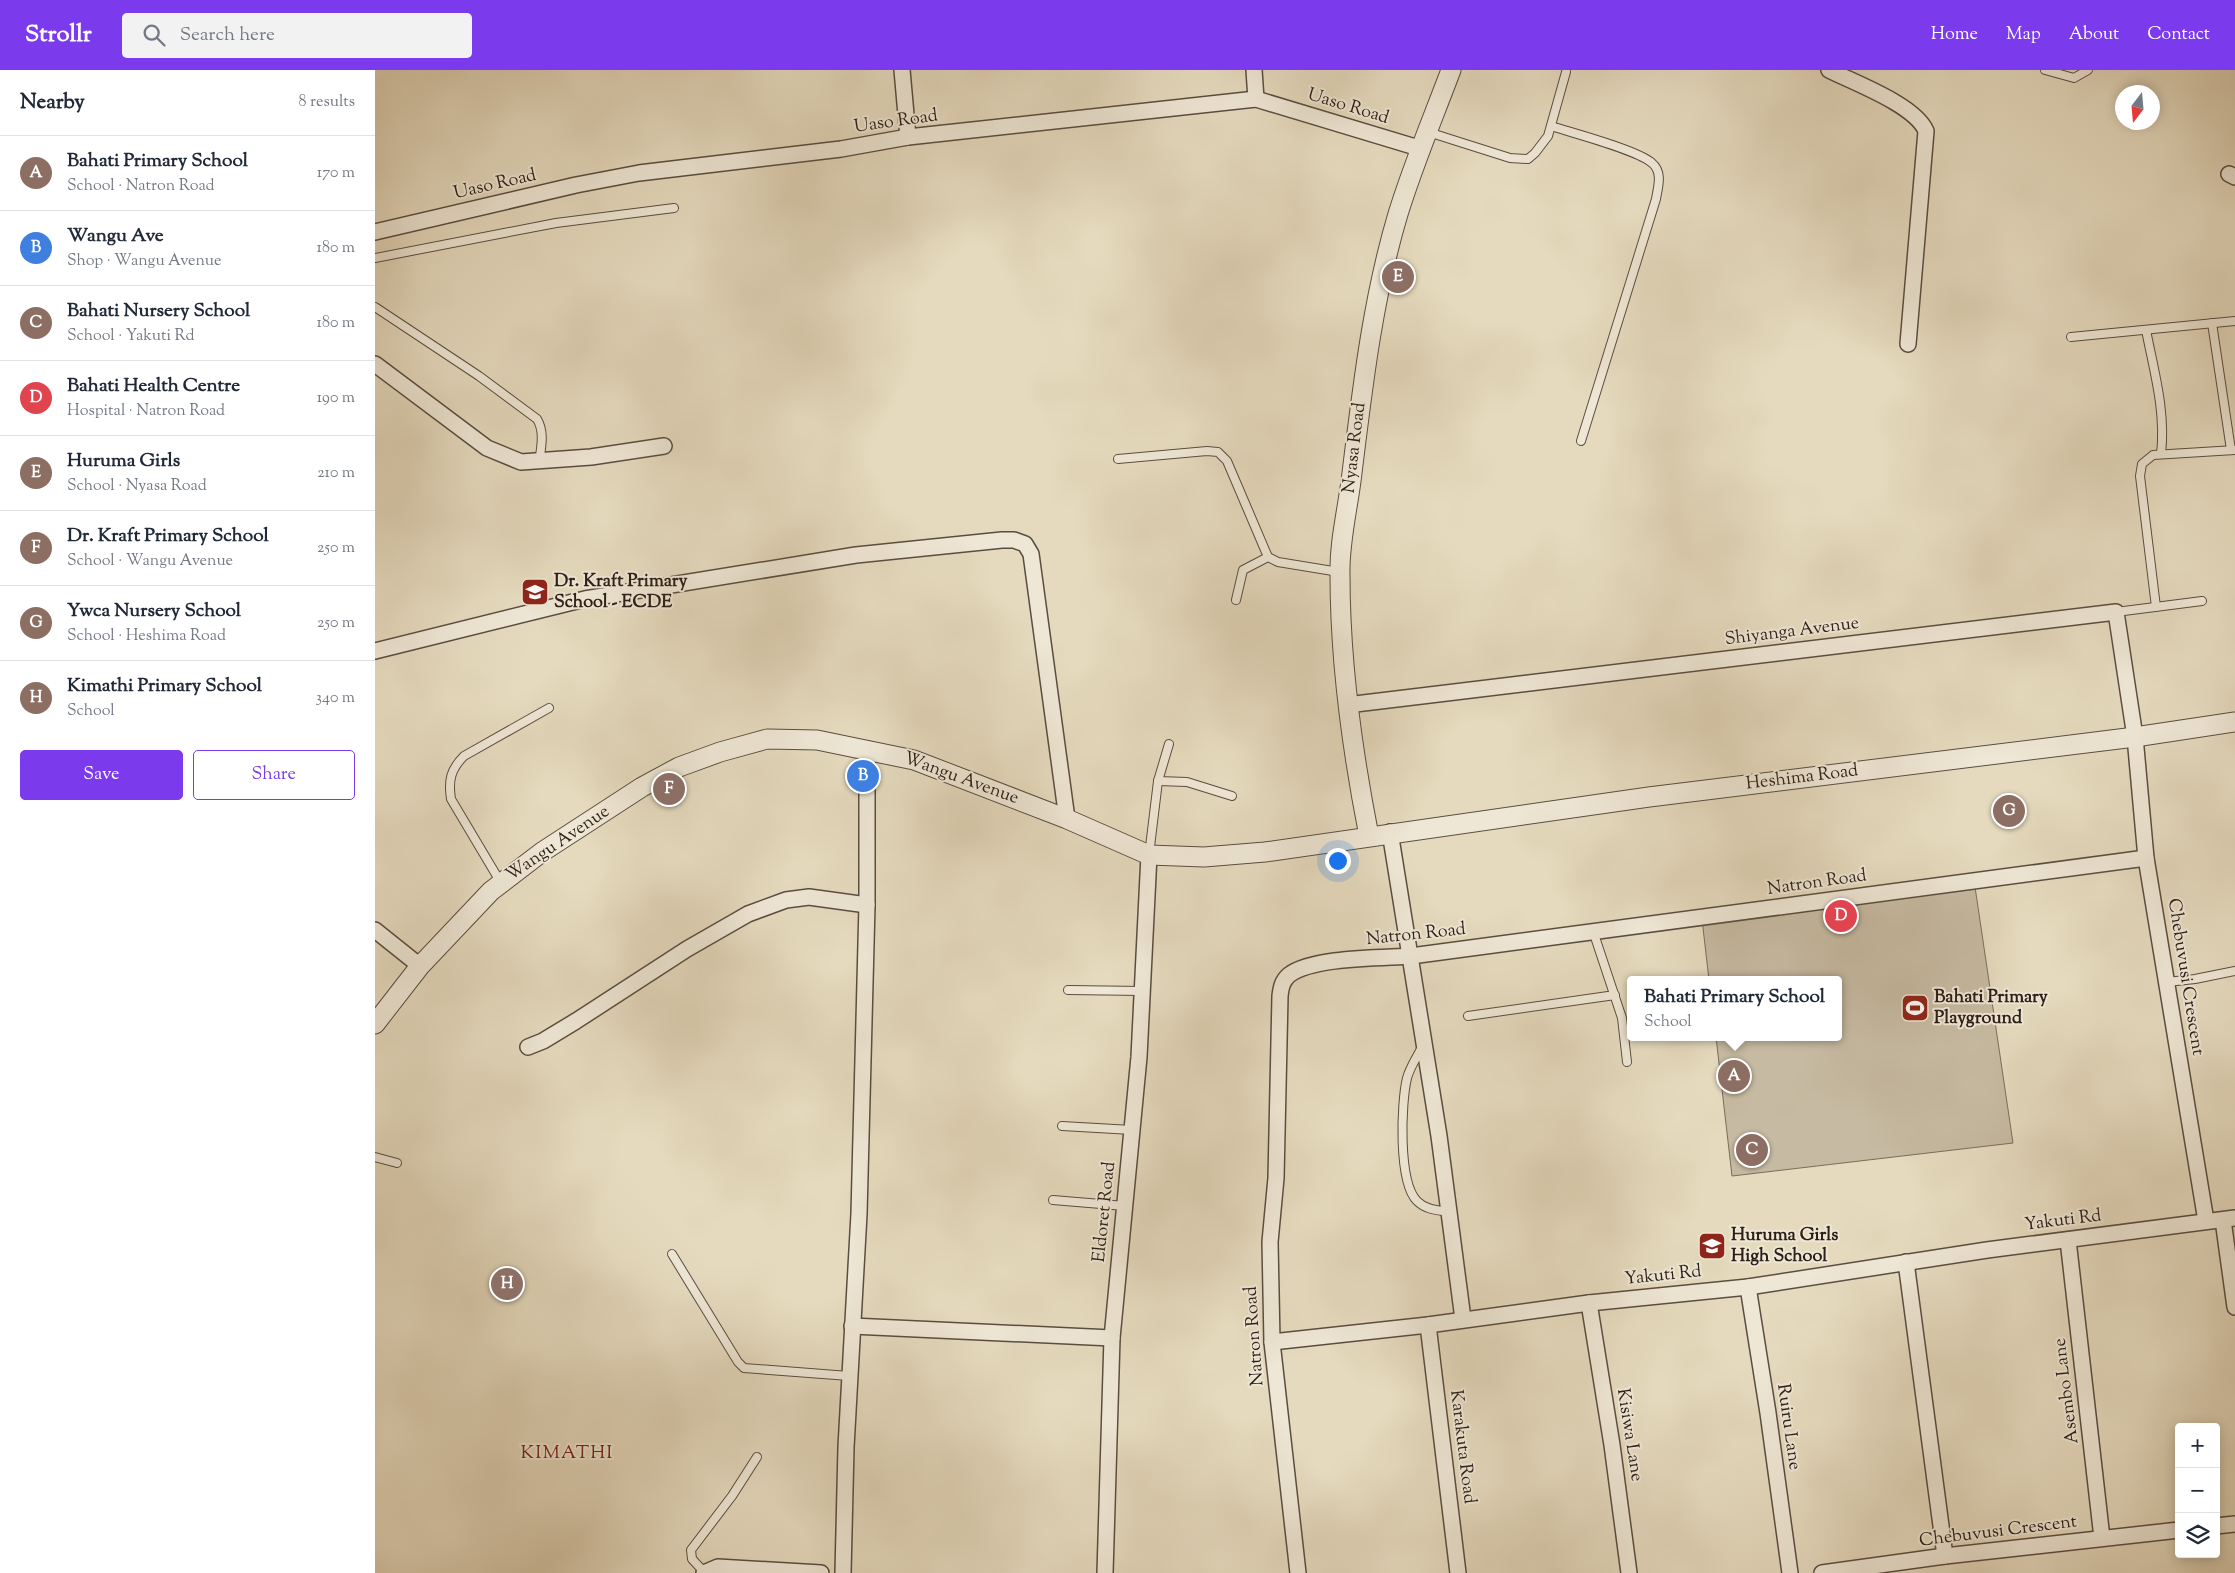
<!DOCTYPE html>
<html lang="en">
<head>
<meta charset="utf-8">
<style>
  :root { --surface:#fff; --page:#f2f2f3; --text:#1f2937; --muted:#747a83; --line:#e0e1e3; --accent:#7c3aed }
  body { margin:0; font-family:"Sorts Mill Goudy",serif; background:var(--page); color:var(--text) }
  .controls { position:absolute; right:15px; bottom:15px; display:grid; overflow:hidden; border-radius:5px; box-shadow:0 2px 12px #0003 }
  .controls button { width:45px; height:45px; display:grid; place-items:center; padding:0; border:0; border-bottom:1px solid var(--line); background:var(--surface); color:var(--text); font:25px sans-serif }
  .compass { position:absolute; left:1740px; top:15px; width:45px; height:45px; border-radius:50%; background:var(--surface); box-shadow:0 2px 12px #0003; rotate:196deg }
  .you { position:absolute; left:962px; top:790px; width:18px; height:18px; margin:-12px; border:4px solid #fff; border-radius:50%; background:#1a73e8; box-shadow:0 0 0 8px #1a73e833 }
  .badge { display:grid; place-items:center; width:32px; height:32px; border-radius:50%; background:var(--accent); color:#fff; font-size:16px; font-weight:700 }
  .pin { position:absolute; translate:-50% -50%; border:2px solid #fff; box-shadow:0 1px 5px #0006 }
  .popup { position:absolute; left:1252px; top:906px; width:215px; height:65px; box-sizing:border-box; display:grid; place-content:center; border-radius:5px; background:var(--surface); filter:drop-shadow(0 1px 4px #0005); font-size:16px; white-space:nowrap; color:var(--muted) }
  .popup b { font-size:19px; color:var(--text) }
  .popup::after { content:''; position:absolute; left:50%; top:100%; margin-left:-10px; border:10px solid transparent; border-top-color:var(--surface) }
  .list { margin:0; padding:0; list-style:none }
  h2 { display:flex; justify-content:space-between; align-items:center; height:65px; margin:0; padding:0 20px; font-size:21px }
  h2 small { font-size:16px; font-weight:400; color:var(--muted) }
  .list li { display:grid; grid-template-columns:32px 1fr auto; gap:15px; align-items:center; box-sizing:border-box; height:75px; padding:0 20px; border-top:1px solid var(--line) }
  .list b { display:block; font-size:19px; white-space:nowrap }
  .list p { margin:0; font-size:16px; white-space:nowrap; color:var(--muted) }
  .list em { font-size:16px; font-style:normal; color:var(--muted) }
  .actions { display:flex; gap:10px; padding:15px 20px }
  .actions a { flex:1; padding:11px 0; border:1px solid var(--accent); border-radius:5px; text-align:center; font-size:18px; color:var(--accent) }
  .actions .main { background:var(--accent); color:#fff }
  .icon { flex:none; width:28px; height:28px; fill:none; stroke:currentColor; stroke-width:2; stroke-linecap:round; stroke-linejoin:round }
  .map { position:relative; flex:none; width:1860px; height:1503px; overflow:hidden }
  header { display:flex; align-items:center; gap:30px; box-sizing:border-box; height:70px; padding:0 25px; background:var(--accent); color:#fff }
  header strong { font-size:24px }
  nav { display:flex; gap:28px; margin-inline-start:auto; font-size:18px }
  .search { width:350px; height:45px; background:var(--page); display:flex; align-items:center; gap:12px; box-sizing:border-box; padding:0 18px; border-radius:5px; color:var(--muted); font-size:19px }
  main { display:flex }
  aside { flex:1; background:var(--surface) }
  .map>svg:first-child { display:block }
  .grass { fill:#c6baa2; stroke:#7a6c5c }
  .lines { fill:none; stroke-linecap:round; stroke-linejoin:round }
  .service-casing { stroke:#5b4d41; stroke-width:10 }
  .minor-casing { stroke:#5b4d41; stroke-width:18 }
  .tertiary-casing { stroke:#5b4d41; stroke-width:21 }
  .service { stroke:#eee7d5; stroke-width:8 }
  .minor { stroke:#eee7d5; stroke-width:15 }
  .tertiary { stroke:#eee7d5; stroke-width:19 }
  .labels { text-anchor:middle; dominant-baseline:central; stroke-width:4; stroke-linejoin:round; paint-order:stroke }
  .street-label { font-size:18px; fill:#2d1e17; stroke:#eee7d5 }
  .poi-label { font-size:18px; font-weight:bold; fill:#2d1e17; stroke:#eee7d5; text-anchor:start }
  .neighbourhood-label { font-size:19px; letter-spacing:1px; fill:#7a1f14; stroke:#eee7d5 }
</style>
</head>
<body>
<header>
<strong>Strollr</strong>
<div class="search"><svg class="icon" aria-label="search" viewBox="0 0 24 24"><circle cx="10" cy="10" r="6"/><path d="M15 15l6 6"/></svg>Search here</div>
<nav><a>Home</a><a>Map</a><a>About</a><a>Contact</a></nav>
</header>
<main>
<aside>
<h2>Nearby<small>8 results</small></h2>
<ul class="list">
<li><span class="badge" style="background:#8d6e63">A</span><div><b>Bahati Primary School</b><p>School · Natron Road</p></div><em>170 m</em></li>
<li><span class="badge" style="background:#3f7fe0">B</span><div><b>Wangu Ave</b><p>Shop · Wangu Avenue</p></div><em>180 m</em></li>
<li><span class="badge" style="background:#8d6e63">C</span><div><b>Bahati Nursery School</b><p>School · Yakuti Rd</p></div><em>180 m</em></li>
<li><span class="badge" style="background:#e0444e">D</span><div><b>Bahati Health Centre</b><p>Hospital · Natron Road</p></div><em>190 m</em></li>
<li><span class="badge" style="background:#8d6e63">E</span><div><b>Huruma Girls</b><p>School · Nyasa Road</p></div><em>210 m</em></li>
<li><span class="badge" style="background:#8d6e63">F</span><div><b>Dr. Kraft Primary School</b><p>School · Wangu Avenue</p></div><em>250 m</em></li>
<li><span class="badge" style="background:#8d6e63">G</span><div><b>Ywca Nursery School</b><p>School · Heshima Road</p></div><em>250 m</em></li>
<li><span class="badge" style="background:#8d6e63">H</span><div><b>Kimathi Primary School</b><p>School</p></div><em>340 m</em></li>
</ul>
<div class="actions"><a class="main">Save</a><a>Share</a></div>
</aside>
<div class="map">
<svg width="1860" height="1503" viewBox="0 0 1860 1503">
  <rect width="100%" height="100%" fill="#e5dabe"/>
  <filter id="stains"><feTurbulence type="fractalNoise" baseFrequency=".004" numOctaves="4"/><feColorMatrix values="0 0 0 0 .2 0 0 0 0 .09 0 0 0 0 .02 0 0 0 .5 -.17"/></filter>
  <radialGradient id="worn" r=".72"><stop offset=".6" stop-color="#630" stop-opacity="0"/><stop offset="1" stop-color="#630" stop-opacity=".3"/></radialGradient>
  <polygon class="grass" points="1600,817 1638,1073 1357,1106 1341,967 1463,967 1463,910 1334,910 1327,849"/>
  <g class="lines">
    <g class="service-casing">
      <g id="service">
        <polyline points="1670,0 1699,8 1713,0"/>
        <path d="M1176 56C1197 63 1263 80 1277 93 1288 102 1283 117 1281 129L1206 371"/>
        <polyline points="1053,62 1135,88 1153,89 1160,83 1173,66 1191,2"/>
        <polyline points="0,188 181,153 299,138"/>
        <path d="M0 237 104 306 162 349C170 362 166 378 164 393"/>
        <polyline points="1837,253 1856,380"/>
        <path d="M1771 260C1779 301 1791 342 1786 384"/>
        <polyline points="1696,267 1860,251"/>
        <polyline points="743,389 832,381 843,382 852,391 893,487 903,492 964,502"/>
        <polyline points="861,530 868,500 893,487"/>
        <polyline points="1781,537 1765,406 1767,394 1778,385 1860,380"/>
        <polyline points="1741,542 1827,531"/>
        <polyline points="783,711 812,712 857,726"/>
        <polyline points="774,785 783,711 794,674"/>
        <path d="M126 813 76 729C73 710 76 699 89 686L174 638"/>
        <polyline points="1218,861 1247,948 1252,992"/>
        <polyline points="1792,912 1820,909 1860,901"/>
        <polyline points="693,920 767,921"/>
        <polyline points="1093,946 1240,925"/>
        <path d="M1047 977C1042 987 1035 997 1032 1008 1026 1033 1023 1112 1042 1131 1051 1140 1062 1140 1074 1142"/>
        <polyline points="687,1056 757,1060"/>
        <polyline points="0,1087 22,1093"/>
        <polyline points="678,1130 750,1136"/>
        <polyline points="297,1184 363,1292 369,1298 474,1306"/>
        <polyline points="330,1503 317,1489 316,1480 357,1426 382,1387"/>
      </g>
    </g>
    <g class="minor-casing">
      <g id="minor">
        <polyline points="527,0 533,67"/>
        <polyline points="879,0 881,29"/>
        <path d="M1454 0C1480 13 1540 35 1551 61L1533 274"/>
        <polyline points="1854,104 1860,107"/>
        <polyline points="0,162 201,115 264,103 466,79 533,67 881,29 1047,79"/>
        <polyline points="0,294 112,378 146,392 216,387 289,376"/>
        <polyline points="0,581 210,529 481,485 627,470 639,470 650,474 656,484 692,749"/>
        <polyline points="972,635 1741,542 1760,667 1771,788 1831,1151"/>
        <polyline points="1015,762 1064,1066 1088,1249"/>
        <polyline points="0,860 45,896"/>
        <polyline points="153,977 168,971 201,951 312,879 373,844 411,830 434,827 492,835"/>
        <polyline points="1848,1150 1860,1237"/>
        <polyline points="1693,1170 1727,1468"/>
        <polyline points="1531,1192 1570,1486"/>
        <polyline points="1373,1217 1393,1343 1415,1503"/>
        <polyline points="1214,1233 1237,1375 1254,1503"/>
        <polyline points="1053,1255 1083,1503"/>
        <polyline points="477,1256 737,1268"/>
        <polyline points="897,1272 1053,1255 1214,1233 1373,1217 1612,1180 1860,1148"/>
        <polyline points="1841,1456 1860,1454"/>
        <polyline points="329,1503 343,1497 446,1503"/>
        <polyline points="468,1503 471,1377 484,1144 492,835 492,679"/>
        <polyline points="730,1503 737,1268 764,987 774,785"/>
        <path d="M923 1503 897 1272 895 1172 901 1108 905 926C906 918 907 911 914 905 937 887 1007 888 1036 886L1771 788"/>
        <polyline points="1447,1503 1570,1486 1804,1460"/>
      </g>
    </g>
    <g class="tertiary-casing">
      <g id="tertiary">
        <path d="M994 766C977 680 965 593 965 505 964 474 972 442 976 411 987 322 997 231 1023 144 1038 95 1058 48 1076 0"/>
        <polyline points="0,954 45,896 116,821 167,782 267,717 304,697 345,682 392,669 442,670 539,690 692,749 774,785 829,787 890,782 1274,727 1760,667 1860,652"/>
      </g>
    </g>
    <use href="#service" class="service"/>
    <use href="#minor" class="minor"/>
    <use href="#tertiary" class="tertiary"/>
  </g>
  <defs>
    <g id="school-square" transform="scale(1.4375)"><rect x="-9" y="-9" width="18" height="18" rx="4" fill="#8f2418" stroke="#eee7d5"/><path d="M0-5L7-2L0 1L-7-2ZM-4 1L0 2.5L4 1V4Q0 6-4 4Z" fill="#fff"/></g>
    <g id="stadium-square" transform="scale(1.4375)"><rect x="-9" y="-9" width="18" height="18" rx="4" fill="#8f2418" stroke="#eee7d5"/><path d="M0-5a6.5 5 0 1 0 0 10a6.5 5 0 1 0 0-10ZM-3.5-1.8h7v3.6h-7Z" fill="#fff"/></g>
  </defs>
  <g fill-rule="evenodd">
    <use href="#school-square" x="160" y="522"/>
    <use href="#stadium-square" x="1540" y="938"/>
    <use href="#school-square" x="1337" y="1176"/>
  </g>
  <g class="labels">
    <g class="street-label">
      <text transform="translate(973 37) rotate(17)">Uaso Road</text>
      <text transform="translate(521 52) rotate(-8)">Uaso Road</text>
      <text transform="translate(120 115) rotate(-13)">Uaso Road</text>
      <text transform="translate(980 378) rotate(-83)">Nyasa Road</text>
      <text transform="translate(1417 562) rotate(-7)">Shiyanga Avenue</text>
      <text transform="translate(1427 708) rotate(-7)">Heshima Road</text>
      <text transform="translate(586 709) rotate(20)">Wangu Avenue</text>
      <text transform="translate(183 774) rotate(-34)">Wangu Avenue</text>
      <text transform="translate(1442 813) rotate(-8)">Natron Road</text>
      <text transform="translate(1041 865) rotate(-6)">Natron Road</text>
      <text transform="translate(1810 907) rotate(81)">Chebuvusi Crescent</text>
      <text transform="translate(730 1142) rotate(-84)">Eldoret Road</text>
      <text transform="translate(1688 1151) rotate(-7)">Yakuti Rd</text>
      <text transform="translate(1288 1206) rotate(-6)">Yakuti Rd</text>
      <text transform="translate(880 1266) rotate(-94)">Natron Road</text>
      <text transform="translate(1692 1321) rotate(-97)">Asembo Lane</text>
      <text transform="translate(1413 1357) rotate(82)">Ruiru Lane</text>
      <text transform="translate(1254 1365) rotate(81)">Kisiwa Lane</text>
      <text transform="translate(1087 1377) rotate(83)">Karakuta Road</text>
      <text transform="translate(1623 1462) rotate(-7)">Chebuvusi Crescent</text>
    </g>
    <g class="poi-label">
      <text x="179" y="512">Dr. Kraft Primary<tspan x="179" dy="21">School - ECDE</tspan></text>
      <text x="1559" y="928">Bahati Primary<tspan x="1559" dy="21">Playground</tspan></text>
      <text x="1356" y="1166">Huruma Girls<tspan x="1356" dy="21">High School</tspan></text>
    </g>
    <g class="neighbourhood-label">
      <text x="192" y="1383">KIMATHI</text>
    </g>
  </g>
  <rect width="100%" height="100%" filter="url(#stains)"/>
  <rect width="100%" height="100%" fill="url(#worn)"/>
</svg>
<div class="controls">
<button>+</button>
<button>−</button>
<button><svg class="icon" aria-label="layers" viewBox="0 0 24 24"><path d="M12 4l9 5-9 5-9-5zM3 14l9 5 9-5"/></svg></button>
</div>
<svg class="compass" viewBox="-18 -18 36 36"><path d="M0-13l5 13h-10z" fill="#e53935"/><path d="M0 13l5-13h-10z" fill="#747a83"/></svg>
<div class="you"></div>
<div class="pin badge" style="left:1359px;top:1006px;background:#8d6e63">A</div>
<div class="popup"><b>Bahati Primary School</b>School</div>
<div class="pin badge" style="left:488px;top:706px;background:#3f7fe0">B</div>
<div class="pin badge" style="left:1377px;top:1080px;background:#8d6e63">C</div>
<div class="pin badge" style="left:1466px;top:846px;background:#e0444e">D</div>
<div class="pin badge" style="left:1023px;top:207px;background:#8d6e63">E</div>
<div class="pin badge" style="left:294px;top:719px;background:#8d6e63">F</div>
<div class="pin badge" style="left:1634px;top:741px;background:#8d6e63">G</div>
<div class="pin badge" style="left:132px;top:1214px;background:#8d6e63">H</div>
</div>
</main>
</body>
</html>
